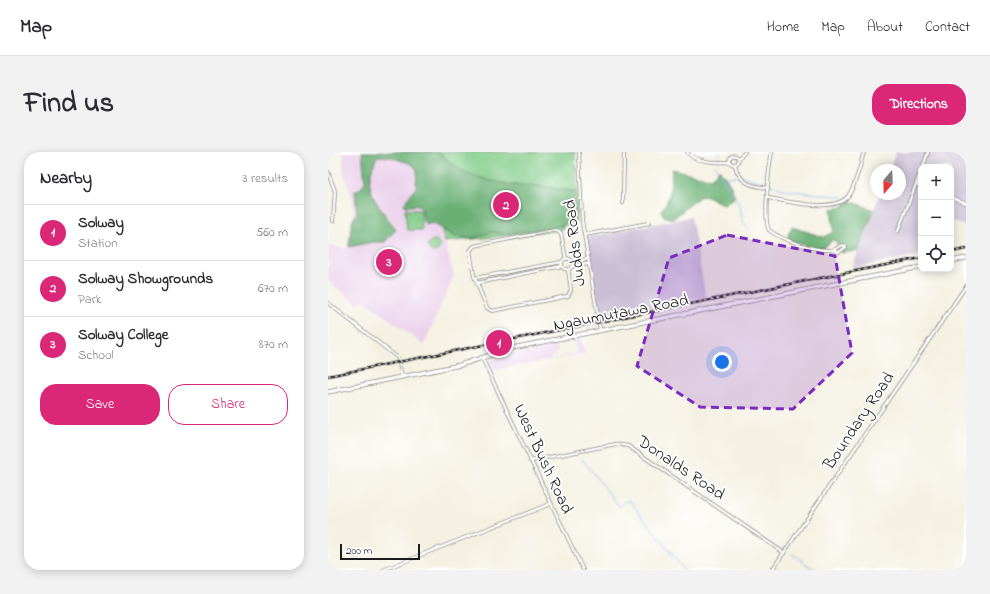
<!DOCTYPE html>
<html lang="en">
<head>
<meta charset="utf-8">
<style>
  :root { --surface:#fff; --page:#f2f2f3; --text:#2b2b33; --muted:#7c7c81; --line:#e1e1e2; --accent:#db2777 }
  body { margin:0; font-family:"Indie Flower",sans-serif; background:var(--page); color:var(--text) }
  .controls { position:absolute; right:12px; top:12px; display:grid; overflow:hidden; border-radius:8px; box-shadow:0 2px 10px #0003 }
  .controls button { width:36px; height:36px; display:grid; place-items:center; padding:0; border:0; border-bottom:1px solid var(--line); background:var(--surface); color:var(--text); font:20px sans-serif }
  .compass { position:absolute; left:542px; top:12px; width:36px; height:36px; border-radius:50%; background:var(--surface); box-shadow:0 2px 10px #0003; rotate:199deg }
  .scale { position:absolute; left:12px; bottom:10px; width:80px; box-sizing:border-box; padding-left:4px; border:2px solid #1c1c1c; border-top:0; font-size:11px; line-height:14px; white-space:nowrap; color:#1c1c1c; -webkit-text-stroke:3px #fff; paint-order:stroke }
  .you { position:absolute; left:394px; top:210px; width:14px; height:14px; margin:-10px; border:3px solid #fff; border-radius:50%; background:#1a73e8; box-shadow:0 0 0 6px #1a73e833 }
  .badge { display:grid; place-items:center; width:26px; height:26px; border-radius:50%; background:var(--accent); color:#fff; font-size:13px; font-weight:700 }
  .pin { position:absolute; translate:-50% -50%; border:2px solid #fff; box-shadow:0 1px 4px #0006 }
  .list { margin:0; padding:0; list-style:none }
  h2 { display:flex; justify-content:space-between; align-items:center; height:52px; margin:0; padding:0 16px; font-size:17px }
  h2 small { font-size:13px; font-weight:400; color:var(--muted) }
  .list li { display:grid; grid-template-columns:26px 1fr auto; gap:12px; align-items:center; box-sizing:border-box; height:56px; padding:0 16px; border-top:1px solid var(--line) }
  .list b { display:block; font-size:15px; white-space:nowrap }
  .list p { margin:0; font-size:13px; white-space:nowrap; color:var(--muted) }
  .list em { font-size:13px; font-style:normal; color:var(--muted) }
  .actions { display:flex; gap:8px; padding:12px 16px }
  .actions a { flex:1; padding:9px 0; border:1px solid var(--accent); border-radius:16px; text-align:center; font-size:14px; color:var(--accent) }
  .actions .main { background:var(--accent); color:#fff }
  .icon { flex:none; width:22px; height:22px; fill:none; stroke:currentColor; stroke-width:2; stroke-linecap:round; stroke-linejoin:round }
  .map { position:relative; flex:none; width:638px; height:418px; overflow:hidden; border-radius:16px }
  header { display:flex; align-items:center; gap:24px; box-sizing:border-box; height:56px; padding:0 20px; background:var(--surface); border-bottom:1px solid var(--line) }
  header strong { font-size:19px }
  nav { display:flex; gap:22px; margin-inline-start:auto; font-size:14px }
  .intro { display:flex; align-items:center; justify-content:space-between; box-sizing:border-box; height:96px; padding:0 24px }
  h1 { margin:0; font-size:28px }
  .button { padding:10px 18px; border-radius:16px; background:var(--accent); color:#fff; font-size:14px; font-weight:700 }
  main { display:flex; gap:24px; padding:0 24px }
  aside { flex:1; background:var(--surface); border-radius:16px; box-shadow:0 2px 10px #0003 }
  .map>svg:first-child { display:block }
  .built { fill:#ebd1eb }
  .industrial { fill:#cbbfd5 }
  .green { fill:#83cc89; stroke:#507452 }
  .forest { fill:#6ab075; stroke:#436648 }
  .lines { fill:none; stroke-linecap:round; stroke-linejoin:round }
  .stream { stroke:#79b1e9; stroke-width:1 }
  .street-casing { stroke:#88867f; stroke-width:4 }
  .secondary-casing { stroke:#88867f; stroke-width:5 }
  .street { stroke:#fff; stroke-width:2.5 }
  .secondary { stroke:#fff; stroke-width:3.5 }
  .rail-casing { stroke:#1c1c1c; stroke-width:2.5 }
  .rail { stroke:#fff; stroke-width:1; stroke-dasharray:3; stroke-linecap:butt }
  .marked { fill:#7b2cbf; fill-opacity:0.2; stroke:#7b2cbf; stroke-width:3; stroke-dasharray:8 5; stroke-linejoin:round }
  .labels { text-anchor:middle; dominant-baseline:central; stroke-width:3.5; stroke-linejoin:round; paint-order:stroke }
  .street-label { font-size:17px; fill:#1c1c1c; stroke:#fff }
</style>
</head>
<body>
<header>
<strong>Map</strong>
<nav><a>Home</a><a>Map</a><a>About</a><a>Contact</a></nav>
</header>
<div class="intro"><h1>Find us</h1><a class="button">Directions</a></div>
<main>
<aside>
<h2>Nearby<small>3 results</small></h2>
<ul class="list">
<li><span class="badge">1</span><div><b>Solway</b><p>Station</p></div><em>560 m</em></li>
<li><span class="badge">2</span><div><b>Solway Showgrounds</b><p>Park</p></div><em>670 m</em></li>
<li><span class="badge">3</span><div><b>Solway College</b><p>School</p></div><em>870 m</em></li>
</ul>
<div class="actions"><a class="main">Save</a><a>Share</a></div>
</aside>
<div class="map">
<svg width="638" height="418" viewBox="0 0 638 418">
  <rect width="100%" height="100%" fill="#fff"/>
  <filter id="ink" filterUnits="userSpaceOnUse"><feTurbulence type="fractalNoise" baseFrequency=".025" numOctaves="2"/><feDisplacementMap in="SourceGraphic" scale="8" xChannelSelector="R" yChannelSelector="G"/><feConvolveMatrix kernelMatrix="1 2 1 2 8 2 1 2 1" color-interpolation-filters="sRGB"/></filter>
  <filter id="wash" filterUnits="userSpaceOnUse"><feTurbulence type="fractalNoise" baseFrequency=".012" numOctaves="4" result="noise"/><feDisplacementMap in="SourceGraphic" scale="16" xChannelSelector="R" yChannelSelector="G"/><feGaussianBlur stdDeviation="0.9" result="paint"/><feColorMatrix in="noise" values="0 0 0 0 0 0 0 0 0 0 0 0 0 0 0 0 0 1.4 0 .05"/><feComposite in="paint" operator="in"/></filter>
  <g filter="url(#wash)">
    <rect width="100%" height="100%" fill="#f4f1e2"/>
    <g class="built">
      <polygon points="15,0 76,0 102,36 126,124 96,193 37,149 29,151 0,129 0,93 18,96 25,63 25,48 15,20"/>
      <polygon points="251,186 258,201 163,219 163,213 159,211 160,209 194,198 225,192 228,192 230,200 229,202 222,204 223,207 249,201 246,188"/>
    </g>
    <g class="industrial">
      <polygon points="568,0 638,0 638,74 623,68 623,15 593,15 593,103 524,116 552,42 572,42 572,18 561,18"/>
      <polygon points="363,65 378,145 273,168 259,90 259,85"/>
    </g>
    <g class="green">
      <polygon points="76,0 247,0 250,62 236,63 237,72 233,78 117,90 102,36"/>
      <polygon points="77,58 93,58 94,78 79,78"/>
      <circle cx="106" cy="94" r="6"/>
    </g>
    <g class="forest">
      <path d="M34 0H105L111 1 134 19 160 28 184 33H205L246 39 248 70 228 75 175 82 164 80 146 86 128 85 104 71 98 73 96 70 94 57 88 53 78 55 76 52 88 35 89 18 84 12 62 5 49 4C47 10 43 18 42 25 39 43 58 64 68 77L57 90H44L21 95 24 69 29 62 27 39 32 37 37 30Z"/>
      <path d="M344 17 383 27 391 17 402 32 407 45 396 53 379 44 371 45 345 67 335 64 333 58C343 50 343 29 344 17Z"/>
      <polygon points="522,49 546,58 530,99 513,101 506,87 495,96 485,96 461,88 460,83 464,75 495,85 506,80 503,57 514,55"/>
    </g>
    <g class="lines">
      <g class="stream">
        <polyline points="390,9 392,0"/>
        <polyline points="387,13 412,54 414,67 421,78"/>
        <polyline points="413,24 437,31"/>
        <polyline points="397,26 408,24"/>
        <polyline points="442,33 458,38 515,45"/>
        <polyline points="254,307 291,354 301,348 304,351 356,418"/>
        <polyline points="464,402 487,418"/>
      </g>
    </g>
  </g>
  <g filter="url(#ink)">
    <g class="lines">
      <g class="street-casing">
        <g id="street">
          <polyline points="251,0 254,69 272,178"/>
          <path d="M359 0C365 10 391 11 402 10"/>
          <path d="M444 0C441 13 435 69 441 78 453 88 487 99 503 98 507 98 511 95 515 93L518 95 511 100 504 98"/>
          <circle cx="406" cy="8" r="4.5"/>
          <polyline points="411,6 417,0"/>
          <path d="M407 13C411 31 423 34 440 36"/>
          <polyline points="595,15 600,0"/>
          <polyline points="0,20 7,39 5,69"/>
          <polyline points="588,32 593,34"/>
          <polyline points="623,45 638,51"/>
          <path d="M440 46C460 49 511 63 522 41 529 29 532 13 536 0"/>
          <polyline points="295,51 296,0"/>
          <polyline points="570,79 593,19"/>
          <polyline points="256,83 321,71"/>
          <circle cx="239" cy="112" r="5.5"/>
          <polyline points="238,107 233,82 228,78 146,94 142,99 146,124 159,156 164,159 240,144 243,138 240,117"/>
          <polyline points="244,110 260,107"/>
          <polyline points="244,114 260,112"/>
          <polyline points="147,126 234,110"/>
          <polyline points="149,131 234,114"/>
          <polyline points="0,151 70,206 74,225"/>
          <polyline points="154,206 255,418"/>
          <polyline points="202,309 288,292 300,294 456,401"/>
          <polyline points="55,418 222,352"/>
          <polyline points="444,418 638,134"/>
        </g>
      </g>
      <g class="secondary-casing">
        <g id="secondary">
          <polyline points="623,109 638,106"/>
          <polyline points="0,240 132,213 184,196 593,115"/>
        </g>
      </g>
      <use href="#street" class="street"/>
      <use href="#secondary" class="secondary"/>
      <g class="rail-casing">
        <g id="rail">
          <polyline points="623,100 638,97"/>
          <polyline points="0,224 593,106"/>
        </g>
      </g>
      <use href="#rail" class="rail"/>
    </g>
  </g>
  <path class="marked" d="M399 83 507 104 524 201 465 257 372 255 309 214 341 106Z"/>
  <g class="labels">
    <g class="street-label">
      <text transform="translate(247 91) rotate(-97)">Judds Road</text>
      <text transform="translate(293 161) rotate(-11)">Ngaumutawa Road</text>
      <text transform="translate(531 269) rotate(-56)">Boundary Road</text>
      <text transform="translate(215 307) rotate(65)">West Bush Road</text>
      <text transform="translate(353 316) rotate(34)">Donalds Road</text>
    </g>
  </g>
</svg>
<div class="controls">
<button>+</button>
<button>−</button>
<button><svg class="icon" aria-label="locate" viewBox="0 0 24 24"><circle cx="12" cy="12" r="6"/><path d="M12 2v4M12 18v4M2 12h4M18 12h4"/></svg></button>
</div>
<svg class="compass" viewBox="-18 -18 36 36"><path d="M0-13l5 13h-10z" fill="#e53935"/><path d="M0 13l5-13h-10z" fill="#7c7c81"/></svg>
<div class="scale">200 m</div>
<div class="you"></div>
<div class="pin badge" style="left:171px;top:191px">1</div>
<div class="pin badge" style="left:178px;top:53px">2</div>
<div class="pin badge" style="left:61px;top:110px">3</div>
</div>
</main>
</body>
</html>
